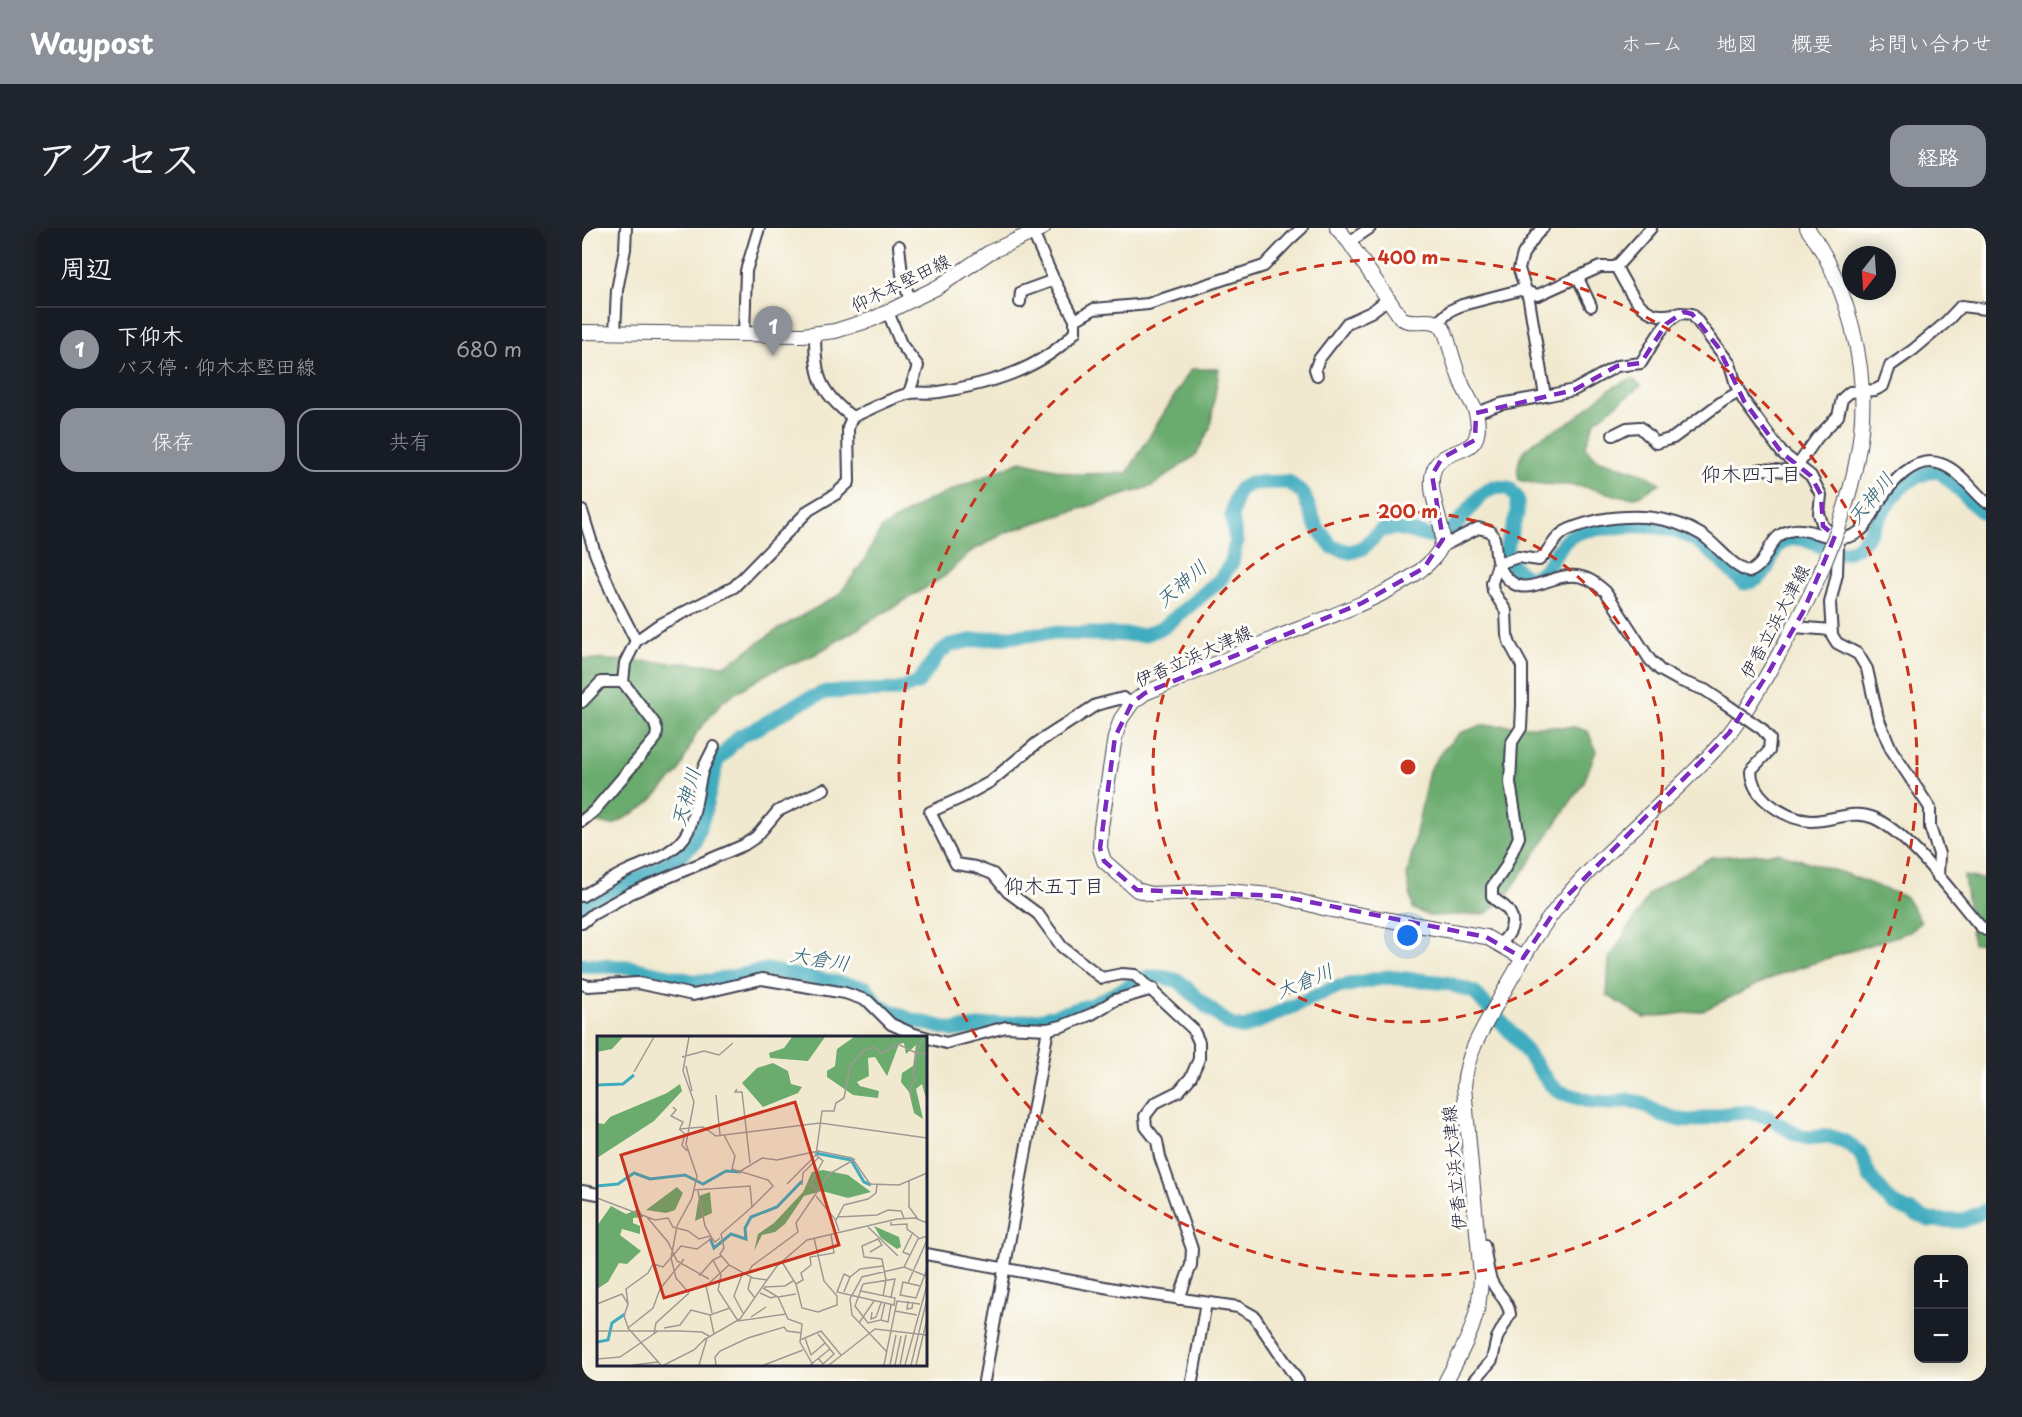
<!DOCTYPE html>
<html lang="ja">
<head>
<meta charset="utf-8">
<style>
  :root { --surface:#171b24; --page:#20242c; --text:#f1f3f6; --muted:#9ea1a6; --line:#363941; --accent:#8c9099 }
  body { margin:0; font-family:"Playpen Sans","Klee One",sans-serif; background:var(--page); color:var(--text) }
  .controls { position:absolute; right:18px; bottom:18px; display:grid; overflow:hidden; border-radius:12px; box-shadow:0 3px 15px #0003 }
  .controls button { width:54px; height:54px; display:grid; place-items:center; padding:0; border:0; border-bottom:2px solid var(--line); background:var(--surface); color:var(--text); font:30px sans-serif }
  .compass { position:absolute; left:1260px; top:18px; width:54px; height:54px; border-radius:50%; background:var(--surface); box-shadow:0 3px 15px #0003; rotate:197deg }
  .you { position:absolute; left:826px; top:708px; width:21px; height:21px; margin:-15px; border:4px solid #fff; border-radius:50%; background:#1a73e8; box-shadow:0 0 0 9px #1a73e833 }
  .badge { display:grid; place-items:center; width:39px; height:39px; border-radius:50%; background:var(--accent); color:#fff; font-size:20px; font-weight:700 }
  .pin { position:absolute; translate:-50% -50px; filter:drop-shadow(0 2px 3px #0008) }
  .pin::after { content:''; position:absolute; top:32px; width:21px; height:18px; background:inherit; clip-path:polygon(0 0,100% 0,50% 100%) }
  .list { margin:0; padding:0; list-style:none }
  h2 { display:flex; justify-content:space-between; align-items:center; height:78px; margin:0; padding:0 24px; font-size:26px }
  h2 small { font-size:20px; font-weight:400; color:var(--muted) }
  .list li { display:grid; grid-template-columns:39px 1fr auto; gap:18px; align-items:center; box-sizing:border-box; height:84px; padding:0 24px; border-top:2px solid var(--line) }
  .list b { display:block; font-size:22px; white-space:nowrap }
  .list p { margin:0; font-size:20px; white-space:nowrap; color:var(--muted) }
  .list em { font-size:20px; font-style:normal; color:var(--muted) }
  .actions { display:flex; gap:12px; padding:18px 24px }
  .actions a { flex:1; padding:14px 0; border:2px solid var(--accent); border-radius:18px; text-align:center; font-size:21px; color:var(--accent) }
  .actions .main { background:var(--accent); color:#fff }
  .map { position:relative; flex:none; width:1404px; height:1153px; overflow:hidden; border-radius:18px }
  header { display:flex; align-items:center; gap:36px; box-sizing:border-box; height:84px; padding:0 30px; background:var(--accent); color:#fff }
  header strong { font-size:28px }
  nav { display:flex; gap:33px; margin-inline-start:auto; font-size:21px }
  .intro { display:flex; align-items:center; justify-content:space-between; box-sizing:border-box; height:144px; padding:0 36px }
  h1 { margin:0; font-size:42px }
  .button { padding:15px 27px; border-radius:18px; background:var(--accent); color:#fff; font-size:21px; font-weight:700 }
  main { display:flex; gap:36px; padding:0 36px }
  aside { flex:1; background:var(--surface); border-radius:18px; box-shadow:0 3px 15px #0003 }
  .map>svg:first-child { display:block }
  .forest { fill:#6bab6e; stroke:#466654; stroke-width:1.5 }
  .lines { fill:none; stroke-linecap:round; stroke-linejoin:round }
  .river { stroke:#40acbf; stroke-width:15 }
  .minor-casing { stroke:#414051; stroke-width:14 }
  .major-casing { stroke:#414051; stroke-width:16 }
  .minor { stroke:#fff; stroke-width:10 }
  .major { stroke:#fff; stroke-width:14 }
  .minor-bridge-casing { stroke:#414051; stroke-width:14; stroke-linecap:butt }
  .major-bridge-casing { stroke:#414051; stroke-width:16; stroke-linecap:butt }
  .minor-bridge { stroke:#fff; stroke-width:10 }
  .major-bridge { stroke:#fff; stroke-width:14 }
  .marked { fill:none; stroke:#7b2cbf; stroke-width:4.5; stroke-dasharray:12 8; stroke-linejoin:round }
  .ring { fill:none; stroke:#c8321e; stroke-width:3; stroke-dasharray:10 8 }
  .labels { text-anchor:middle; dominant-baseline:central; stroke-width:6; stroke-linejoin:round; paint-order:stroke }
  .street-label { font-size:18px; fill:#22223b; stroke:#fdfcf7 }
  .neighbourhood-label { font-size:20px; fill:#22223b; stroke:#fdfcf7 }
  .water-label { font-size:20px; font-style:italic; fill:#306076; stroke:#fdfcf7 }
  .inset-river { fill:none; stroke:#40acbf; stroke-width:3 }
  .inset-road { fill:none; stroke:#9e9994; stroke-width:1.5 }
  .view { fill:#c8321e; fill-opacity:0.15; stroke:#c8321e; stroke-width:3 }
  .inset-edge { fill:none; stroke:#22223b; stroke-width:3 }
  .centre { fill:#c8321e; stroke:#fdfcf7; stroke-width:3 }
  .ring-label { font-size:18px; text-anchor:middle; font-weight:bold; fill:#c8321e; stroke:#fdfcf7; stroke-width:6; stroke-linejoin:round; paint-order:stroke }
</style>
</head>
<body>
<header>
<strong>Waypost</strong>
<nav><a>ホーム</a><a>地図</a><a>概要</a><a>お問い合わせ</a></nav>
</header>
<div class="intro"><h1>アクセス</h1><a class="button">経路</a></div>
<main>
<aside>
<h2>周辺<small></small></h2>
<ul class="list">
<li><span class="badge">1</span><div><b>下仰木</b><p>バス停 · 仰木本堅田線</p></div><em>680 m</em></li>
</ul>
<div class="actions"><a class="main">保存</a><a>共有</a></div>
</aside>
<div class="map">
<svg width="1404" height="1153" viewBox="0 0 1404 1153">
  <rect width="100%" height="100%" fill="#fdfcf7"/>
  <filter id="ink" filterUnits="userSpaceOnUse"><feTurbulence type="fractalNoise" baseFrequency=".0167" numOctaves="2"/><feDisplacementMap in="SourceGraphic" scale="12" xChannelSelector="R" yChannelSelector="G"/><feConvolveMatrix kernelMatrix="1 2 1 2 8 2 1 2 1" color-interpolation-filters="sRGB"/></filter>
  <filter id="wash" filterUnits="userSpaceOnUse"><feTurbulence type="fractalNoise" baseFrequency=".008" numOctaves="4" result="noise"/><feDisplacementMap in="SourceGraphic" scale="24" xChannelSelector="R" yChannelSelector="G"/><feGaussianBlur stdDeviation="1.35" result="paint"/><feColorMatrix in="noise" values="0 0 0 0 0 0 0 0 0 0 0 0 0 0 0 0 0 1.4 0 .05"/><feComposite in="paint" operator="in"/></filter>
  <g filter="url(#wash)">
    <rect width="100%" height="100%" fill="#f1e9cf"/>
    <g class="forest">
      <polygon points="609,141 637,141 628,200 614,227 570,258 425,304 388,324 363,348 335,365 230,428 188,444 142,472 115,504 96,545 64,578 31,597 0,592 0,429 3,431 144,437 198,400 257,367 281,334 299,301 346,272 439,233 494,246 545,245"/>
      <path d="M1051 151 1059 158 1013 193 1003 219 1015 231 1063 246 1078 255C1071 259 1061 268 1053 269 1034 270 1020 262 1002 259 979 255 959 259 937 252 934 243 936 230 943 222 955 208 971 204 986 195 1009 180 1023 158 1051 151Z"/>
      <polygon points="901,497 992,499 1006,503 1014,523 1002,554 922,672 903,686 848,688 831,681 825,649 847,542 861,522 878,505"/>
      <polygon points="1197,625 1261,645 1324,669 1339,693 1327,704 1198,746 1120,783 1062,790 1025,767 1027,731 1068,665 1129,629"/>
      <polygon points="1382,648 1404,652 1404,714 1391,716"/>
    </g>
    <g class="lines">
      <g class="river">
        <path d="M0 677 66 646 97 628 112 615 121 589 135 533 158 508 174 501 217 475 244 464 316 462 336 455 357 425 368 417 392 412 466 405 562 407 582 399 638 352 650 334 654 314 650 288 653 272 658 261 669 255 706 254 721 265 734 298 750 319 768 324 781 320 799 302 815 300 850 309 870 302 899 267 911 259 927 260 935 270V286L923 323C929 335 933 344 946 350 971 345 970 322 988 309 999 301 1015 301 1028 300 1060 295 1094 297 1121 317 1136 329 1148 343 1162 355 1195 351 1182 320 1205 312 1229 302 1247 337 1275 319 1283 313 1289 302 1295 293 1311 266 1322 249 1355 242 1374 254 1385 275 1404 286"/>
        <polyline points="0,737 46,739 111,753 129,753 184,742 284,760 296,777 327,791 371,802 461,791 510,777 566,749 580,749 597,753 625,779 649,797 662,800 752,760 805,749 865,755 892,764 933,809 968,856 978,864 1010,874 1029,875 1046,872 1059,875 1076,885 1098,892 1110,893 1143,886 1167,884 1186,889 1215,907 1226,910 1247,908 1264,914 1278,925 1288,949 1310,975 1347,992 1380,993 1404,982"/>
      </g>
    </g>
  </g>
  <g filter="url(#ink)">
    <g class="lines">
      <g class="minor-casing">
        <g id="minor">
          <polyline points="767,14 788,0"/>
          <polyline points="317,18 320,46 328,73"/>
          <path d="M1034 39C1044 56 1055 84 1077 87 1088 88 1098 83 1110 86L1148 136 1154 157 1162 173 1200 225 1229 248 1239 267 1237 286 1241 298 1254 309 1256 317 1255 346 1248 375 1250 407 1255 415 1276 426 1285 441 1296 490 1309 521 1348 580V599L1357 626 1356 649"/>
          <polyline points="996,50 1009,78"/>
          <polyline points="438,74 439,64 472,52"/>
          <polyline points="306,84 319,116 336,138 327,165"/>
          <polyline points="493,92 512,81 566,76 682,38 708,11 720,0"/>
          <polyline points="855,95 869,82 880,77 938,62 956,67 1018,39 1034,39 1069,0"/>
          <polyline points="33,104 35,62 43,21 44,0"/>
          <path d="M233 105C233 146 236 163 270 189"/>
          <polyline points="162,107 164,43 177,0"/>
          <polyline points="735,147 733,141 737,131 765,95 789,84 806,71"/>
          <path d="M963 168 992 162 1035 138 1059 135C1070 118 1080 94 1099 85"/>
          <polyline points="894,185 919,176 963,168 947,72 937,41 941,26 954,7 961,0"/>
          <polyline points="1031,207 1045,200 1058,199 1074,215 1091,210 1141,173 1157,164"/>
          <polyline points="1172,243 1180,241 1205,243 1216,237 1235,210 1256,188 1260,171 1268,164 1293,162 1301,158 1308,138 1331,122 1362,96 1379,78 1404,81"/>
          <polyline points="0,283 13,325 32,370 54,413"/>
          <path d="M859 319 896 300 908 303 911 307C915 317 912 329 917 338 936 376 960 350 986 348 1002 346 1013 354 1024 364L1068 432 1078 442 1096 452 1123 462 1141 474"/>
          <polyline points="1213,399 1249,402"/>
          <polyline points="0,474 19,454 41,454"/>
          <polyline points="550,475 541,470 514,477 455,515 408,554 381,569 348,584 374,636 393,639 411,646 426,664 456,686 480,719 520,750 540,746 553,747 611,801 617,814 617,831 609,849 597,863 573,875 563,888 564,899 575,913 578,929 610,1021 609,1037 597,1071"/>
          <path d="M1180 501 1188 511 1187 523 1169 542C1169 555 1174 564 1184 573 1197 584 1212 592 1229 593 1250 593 1272 581 1292 590 1329 607 1371 667 1398 698L1404 702"/>
          <path d="M0 593 12 583 74 510 75 503 73 496 41 454 43 435 54 413 75 398 152 359 227 282 254 266 267 254 266 200 270 189C288 182 306 171 325 166 335 163 347 166 357 164 406 156 459 142 493 104V92L472 52 451 5"/>
          <path d="M0 668C15 660 30 650 45 643 65 634 96 625 106 603 114 585 115 564 120 544 123 536 128 527 132 519"/>
          <polyline points="0,695 11,686 49,665 162,617 174,609 196,583 242,561"/>
          <path d="M917 717C928 707 936 694 925 681 921 676 914 674 910 668V659L923 640 937 609 928 555 930 514 939 500 940 478V438L928 416 925 407 924 383 911 363 910 355 916 336 936 329 957 332C967 324 971 311 982 304 992 298 1005 295 1017 292 1053 286 1087 287 1120 307 1135 317 1149 338 1167 344 1187 337 1184 309 1207 303 1230 296 1252 321 1277 304 1287 297 1291 284 1297 274 1309 255 1333 226 1359 236 1377 242 1390 262 1404 274"/>
          <polyline points="0,756 6,758 56,755 111,767 180,751 263,765 286,773 309,796 329,805 364,815 424,799 466,801 480,798 510,786 533,772 571,761"/>
          <polyline points="0,963 16,966"/>
          <polyline points="344,1026 544,1063 656,1079 672,1088 716,1153"/>
          <polyline points="402,1153 466,801"/>
          <polyline points="610,1153 624,1075"/>
          <path d="M892 1153 910 1132 915 1110 928 1086C926 1071 914 1065 909 1052 905 1041 904 1028 902 1017L896 1015"/>
        </g>
      </g>
      <g class="major-casing">
        <g id="major">
          <path d="M755 0 767 14 819 90C831 98 847 88 858 97 863 102 864 106 866 113 870 127 874 142 880 156 884 166 891 175 894 185 896 193 897 204 893 212 886 225 861 223 853 239 841 263 867 301 859 319 842 358 733 394 693 410 650 429 607 447 563 465L550 475 539 491 533 509 519 599 518 620 522 633 555 662 569 666 646 663 698 668 745 681 904 709 941 730"/>
          <path d="M1225 0C1258 44 1277 107 1280 162 1283 209 1271 257 1256 301"/>
          <polyline points="0,104 221,107 253,103 291,91 356,59 408,24 461,0"/>
          <path d="M864 1153C884 1115 898 1092 899 1049L882 859C884 826 901 800 917 772 936 739 954 705 978 676 1028 615 1094 568 1145 508 1158 493 1168 475 1178 459 1200 422 1220 385 1238 346"/>
        </g>
      </g>
      <use href="#minor" class="minor"/>
      <use href="#major" class="major"/>
      <g class="minor-bridge-casing">
        <polyline id="minor-bridge" points="1141,474 1180,501"/>
      </g>
      <g class="major-bridge-casing">
        <polyline id="major-bridge" points="1238,346 1256,301"/>
      </g>
      <use href="#minor-bridge" class="minor-bridge"/>
      <use href="#major-bridge" class="major-bridge"/>
    </g>
  </g>
  <path class="marked" d="M1102 84 1110 86 1136 119 1162 173 1200 225 1229 248 1239 267 1241 298 1253 308 1221 384 1185 447 1147 505 979 674 941 730 904 709 698 668 555 662 522 633 518 620 533 509 550 475 563 465 780 375 842 340 861 311 850 247 860 230 893 212 894 185 992 162 1035 138 1059 135 1084 96Z"/>
  <g class="ring">
    <circle cx="826" cy="539" r="255"/>
    <circle cx="826" cy="539" r="509"/>
  </g>
  <g class="labels">
    <g class="street-label">
      <text transform="translate(318 54) rotate(-26)">仰木本堅田線</text>
      <text transform="translate(1192 393) rotate(-62)">伊香立浜大津線</text>
      <text transform="translate(611 427) rotate(-24)">伊香立浜大津線</text>
      <text transform="translate(871 940) rotate(-95)">伊香立浜大津線</text>
    </g>
    <g class="neighbourhood-label">
      <text x="1169" y="245">仰木四丁目</text>
      <text x="472" y="657">仰木五丁目</text>
    </g>
    <g class="water-label">
      <text transform="translate(1288 270) rotate(-51)">天神川</text>
      <text transform="translate(599 355) rotate(-41)">天神川</text>
      <text transform="translate(103 569) rotate(-74)">天神川</text>
      <text transform="translate(238 730) rotate(10)">大倉川</text>
      <text transform="translate(722 752) rotate(-22)">大倉川</text>
    </g>
  </g>
  <g transform="translate(15 808)">
    <rect width="330" height="330" fill="#f1e9cf"/>
    <path d="M0 1H26L15 13 0 16ZM195 1H228L211 25 173 22 172 17 187 12ZM257 1H330V66L325 48 319 53 326 83 317 77 312 56 304 46 305 37 316 30 319 9 309 18 307 7 302 8 290 40 278 21 271 22 272 40 260 46 263 50 282 55 281 62 256 59 230 41V35L238 30 240 13ZM176 27 191 35 194 48 205 51 201 57 166 71 145 47 160 32ZM83 48 85 55 57 85 0 122V87L7 88 13 81 70 57ZM226 134 251 139 274 156 251 162 225 155 207 160 188 188 178 196 165 199 157 215 161 198 177 187 206 156 215 136ZM80 151 86 157 78 174 69 177 49 174ZM113 156 115 177 98 185 102 160ZM14 170 29 178 42 173 46 181 36 182V187L43 190V198L25 193 23 199 44 215 30 228 22 227 11 246 0 253V190ZM277 190 302 201 304 211 300 213 284 202Z" fill="#6bab6e"/>
    <path class="inset-river" d="M0 49 26 48 37 39M218 117 254 124 267 146 274 149M0 150 21 148 37 137 53 143 88 139 106 148 129 135 144 136M113 202 117 212 134 198 149 203 148 192 154 181 180 171 205 145M0 306 11 304 15 287 28 278"/>
    <path class="inset-road" d="M92 1 86 35 97 66 89 108 100 140 95 162 80 190 74 222 79 242 92 257M85 21 107 15 122 19 136 7M89 30 95 55M37 36 57 1M140 53 138 56H145L153 127M119 59 123 99M315 65 313 51 319 44 316 40 319 19 326 1M76 71 79 74 74 80 86 86 83 92M82 93 106 91 119 100 223 87 330 102M82 93 88 98 85 109 90 115M127 99 138 120 135 133 171 144 176 150 155 171M219 119 225 75H237L239 67 247 62 253 30 266 15 276 11 285 17 301 8 321 18 330 17M142 136 165 122 180 124 221 115 255 122 273 148 302 149 330 137M312 145V171L321 183M190 148 219 119 226 125 213 148 219 154M205 149 206 137 222 121M97 154 153 150 155 171 124 198 127 212 123 218 132 229 156 242 170 244 143 283 110 302 102 329M219 160 238 183 242 195M0 162 58 184 71 182 76 191 91 195 102 203 113 200 118 206 123 202M49 180 71 206 80 225 112 243M240 181 280 179 291 174 304 175 307 182M239 184 247 169 271 163 279 157 280 149M294 184V189L310 188V193L322 202M271 191 301 220M273 216 285 209 281 203 265 210 267 221 285 223 289 244 286 260M313 219 306 216 316 196M124 220 116 224 124 239 121 254 141 285 189 278M185 226 199 248 205 272 221 276 240 269V260L227 245 217 202M307 231 329 240M146 236 137 260 146 277M150 239 155 230 201 196 199 187 232 138 258 123M102 240 116 224M154 241 151 253 158 262M253 241 247 238 240 256 297 269 298 262 264 255M170 244 180 230 210 204 300 183 318 182 330 187M311 247 330 204M199 248 206 244 204 237 214 229 213 221 237 217 234 198M266 248 258 270 271 287 284 284 288 266M266 248 298 243 294 261M167 251 188 250 196 245M166 252 181 261 191 283 205 288 203 306 216 329M247 256 253 241 263 233 286 230M163 257 174 262 180 260M303 259 319 262 330 233M303 260 306 246 323 250M181 261 199 258M311 265 310 273 315 272 316 266M0 268 25 258 31 268 27 280 31 291M31 268 29 253 51 237 56 228 66 231 84 210 100 213 115 202 108 190 101 155M298 275 320 279M275 276 274 283 279 281 284 267M115 277 109 250 132 229M113 279 117 298M154 281 169 271M284 284 291 286 294 269M262 287 277 265M67 292 83 289 94 274 113 279 133 272M0 295H82L105 296 112 300M57 297 59 287 92 257M221 298 237 318 226 328 221 322M208 302 214 319 228 307M203 304 224 295 244 319M290 316 255 279 253 263 265 241 307 231 321 203 330 200M0 323 23 321 61 295M36 329 61 326M64 329 31 292 56 272 63 253 87 223M67 329 97 314 109 302M119 329 118 321 123 315 151 302 187 291 190 295 205 297M167 329 206 314M213 329 233 313M232 329 278 293 330 299M287 329 300 265 323 268M293 329 299 299M298 329 304 300M303 329 309 299M308 329 330 249M314 329 330 263M319 329 330 283"/>
    <path class="view" d="M198 66 242 209 67 262 24 119Z"/>
    <rect width="330" height="330" class="inset-edge"/>
  </g>
  <circle cx="826" cy="539" r="9" class="centre"/>
  <g class="ring-label">
    <text x="826" y="36">400 m</text>
    <text x="826" y="290">200 m</text>
  </g>
</svg>
<div class="controls">
<button>+</button>
<button>−</button>
</div>
<svg class="compass" viewBox="-18 -18 36 36"><path d="M0-13l5 13h-10z" fill="#e53935"/><path d="M0 13l5-13h-10z" fill="#9ea1a6"/></svg>
<div class="you"></div>
<div class="pin badge" style="left:191px;top:128px">1</div>
</div>
</main>
</body>
</html>
